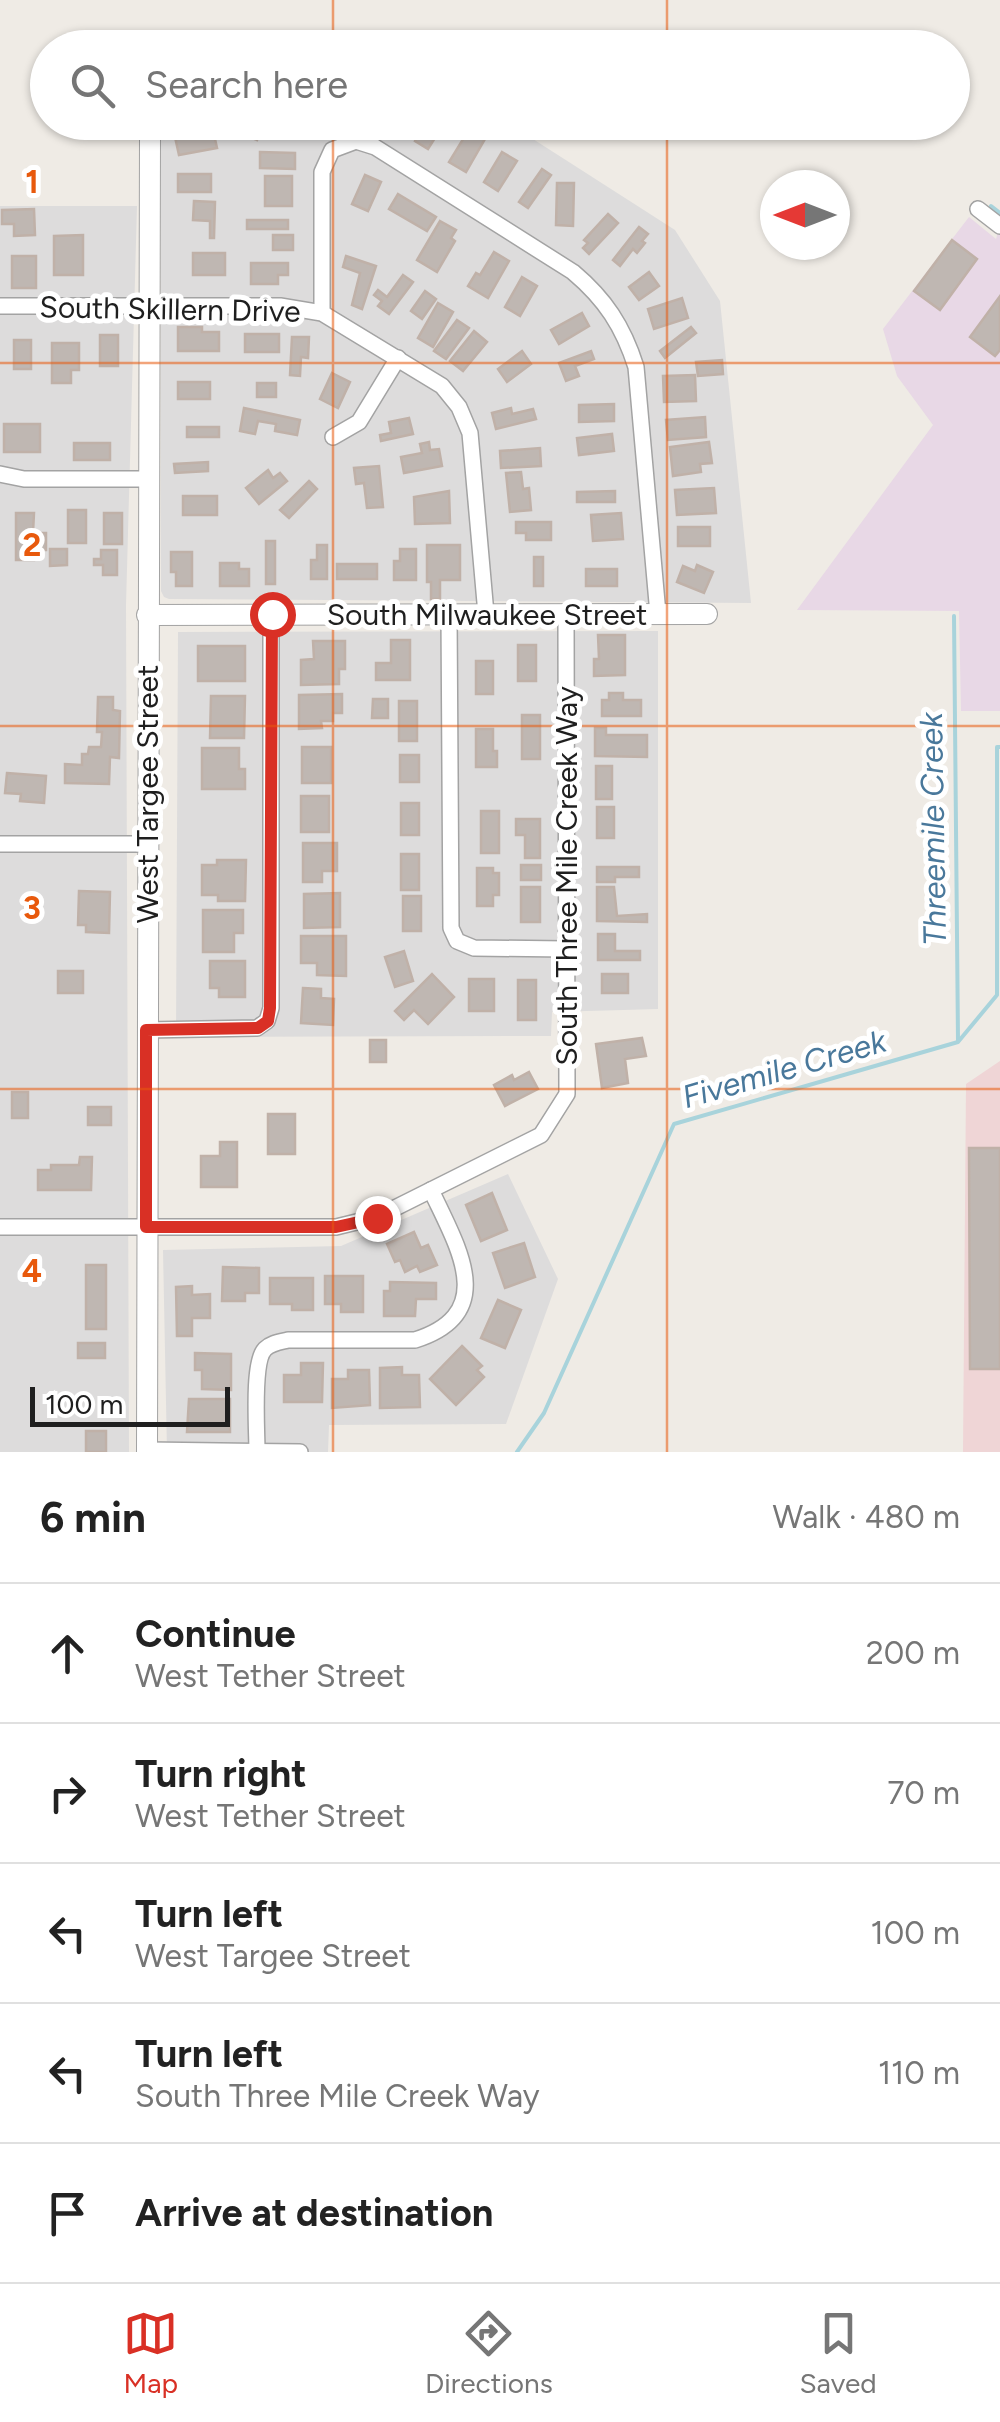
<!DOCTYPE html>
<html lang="en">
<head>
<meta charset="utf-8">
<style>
  :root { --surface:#fff; --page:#f6f6f6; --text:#222; --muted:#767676; --line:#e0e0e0; --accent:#d93025 }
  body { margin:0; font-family:Figtree,sans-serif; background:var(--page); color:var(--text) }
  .compass { position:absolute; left:760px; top:170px; width:90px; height:90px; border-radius:50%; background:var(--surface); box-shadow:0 2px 8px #0004; rotate:270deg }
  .scale { position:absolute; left:30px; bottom:25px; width:200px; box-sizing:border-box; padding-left:10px; border:5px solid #1f1f1f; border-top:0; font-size:28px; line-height:35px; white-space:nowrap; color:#1f1f1f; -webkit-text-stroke:8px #fff; paint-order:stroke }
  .stop { position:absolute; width:30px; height:30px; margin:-22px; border:8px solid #d93025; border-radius:50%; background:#fff }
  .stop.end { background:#d93025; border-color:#fff; box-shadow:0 2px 10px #0008 }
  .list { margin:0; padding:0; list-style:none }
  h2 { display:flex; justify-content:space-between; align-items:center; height:130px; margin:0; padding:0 40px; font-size:42px }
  h2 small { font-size:32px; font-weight:400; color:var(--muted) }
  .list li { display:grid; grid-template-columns:65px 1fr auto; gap:30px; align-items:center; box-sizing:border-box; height:140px; padding:0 40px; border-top:2px solid var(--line) }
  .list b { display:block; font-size:38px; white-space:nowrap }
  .list p { margin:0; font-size:32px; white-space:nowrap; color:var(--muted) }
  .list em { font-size:32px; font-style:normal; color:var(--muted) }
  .icon { flex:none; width:55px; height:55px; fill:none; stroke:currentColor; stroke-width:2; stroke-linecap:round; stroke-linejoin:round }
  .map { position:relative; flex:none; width:1000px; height:1452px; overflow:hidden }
  .search { position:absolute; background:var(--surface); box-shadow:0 2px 8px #0004; left:30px; right:30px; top:30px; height:110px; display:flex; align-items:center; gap:25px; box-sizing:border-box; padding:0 35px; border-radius:55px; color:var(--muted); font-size:38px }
  .sheet { height:830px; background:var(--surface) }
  nav { display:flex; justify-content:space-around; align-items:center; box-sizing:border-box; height:140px; border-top:2px solid var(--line); background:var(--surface); font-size:28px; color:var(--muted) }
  nav a { display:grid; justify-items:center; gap:5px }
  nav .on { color:var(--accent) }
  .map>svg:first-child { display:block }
  .residential { fill:#dddcdc }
  .commercial { fill:#efd5d6 }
  .industrial { fill:#e8d8e6 }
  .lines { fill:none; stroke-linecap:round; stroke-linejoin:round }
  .stream { stroke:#a8d3db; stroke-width:4 }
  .building { fill:#bfb7b2; stroke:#c0b1a8; stroke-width:2.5 }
  .minor-casing { stroke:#a3a3a3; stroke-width:18 }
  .tertiary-casing { stroke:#a3a3a3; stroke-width:22 }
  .minor { stroke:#fff; stroke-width:15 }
  .tertiary { stroke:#fff; stroke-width:20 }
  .route { stroke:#d93025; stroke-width:12 }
  .grid { fill:none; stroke:#e8590c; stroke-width:2.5; stroke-opacity:0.55 }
  .labels { text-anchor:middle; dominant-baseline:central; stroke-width:10; stroke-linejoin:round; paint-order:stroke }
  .street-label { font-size:30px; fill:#1f1f1f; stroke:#fff }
  .water-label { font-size:32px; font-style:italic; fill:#49789b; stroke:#fff }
  .grid-label { font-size:32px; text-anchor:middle; font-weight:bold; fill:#e8590c; stroke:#fff; stroke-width:10; stroke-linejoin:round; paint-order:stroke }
</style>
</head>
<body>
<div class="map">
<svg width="1000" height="1452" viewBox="0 0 1000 1452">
  <rect width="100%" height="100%" fill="#efebe5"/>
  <g class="residential">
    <polygon points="166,122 508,123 675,230 720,301 751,603 169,599 164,597 161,591 161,124"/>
    <polygon points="0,206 137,206 126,605 129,1452 0,1452"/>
    <polygon points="658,631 658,1009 552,1012 551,1036 176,1037 178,632"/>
    <polygon points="508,1174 558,1279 506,1424 329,1425 328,1452 167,1452 163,1250 341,1246"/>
  </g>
  <polygon class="commercial" points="1000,1061 1000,1452 963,1452 966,1084"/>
  <polygon class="industrial" points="969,217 996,239 1000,226 1000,711 961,711 959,611 797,610 933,425 897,376 883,329"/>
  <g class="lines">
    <g class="stream">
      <polyline points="991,206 1000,213"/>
      <polyline points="954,616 958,1041"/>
      <polyline points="517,1452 544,1413 674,1124 958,1042 997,995 997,747 1000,747"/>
    </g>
  </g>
  <g class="building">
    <polygon points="239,122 263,127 257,140 236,131"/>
    <polygon points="420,122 445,122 428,149 415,141 421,130 417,128"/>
    <polygon points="473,123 489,132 466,172 449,162"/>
    <polygon points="213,130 217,148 179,155 175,137"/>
    <polygon points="260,152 295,153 295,169 260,168"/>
    <polygon points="502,152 517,161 498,191 484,182"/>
    <polygon points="542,169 551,175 528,208 519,202"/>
    <rect x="178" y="174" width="33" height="18"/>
    <polygon points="365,175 381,182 368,211 352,204"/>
    <rect x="265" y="176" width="27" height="30"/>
    <polygon points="557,183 574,183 573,226 556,225"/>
    <polygon points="398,194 436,217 427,231 389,209"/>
    <polygon points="194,201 215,202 214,238 210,238 210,221 193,220"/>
    <polygon points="34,209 35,235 14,236 14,224 2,224 2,210"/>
    <polygon points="608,214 618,223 589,254 583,248 588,243 584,240"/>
    <rect x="247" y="220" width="41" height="9"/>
    <polygon points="440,221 456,230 451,238 455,241 437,272 417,260"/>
    <polygon points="639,227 648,234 642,241 645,243 637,253 633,249 620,266 613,260"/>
    <polygon points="83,235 83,275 54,275 54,236"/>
    <rect x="273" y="235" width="20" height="15"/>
    <polygon points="952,240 977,259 940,310 914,291"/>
    <polygon points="494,252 509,261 488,298 468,286 476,273 480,275"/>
    <rect x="193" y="253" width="32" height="22"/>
    <rect x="12" y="256" width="24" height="32"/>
    <polygon points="346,256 376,266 362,309 352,305 360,273 343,267"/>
    <polygon points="251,263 288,263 288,275 278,275 278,284 251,284"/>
    <polygon points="649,272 659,286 639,300 629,287"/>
    <polygon points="403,275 413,282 389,314 378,306 382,301 374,295 378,290 387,297"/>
    <polygon points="522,277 537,286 520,316 505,307"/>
    <polygon points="425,291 436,299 422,319 411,311"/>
    <polygon points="1000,296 1000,350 995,356 970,337"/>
    <polygon points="682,298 688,318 654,329 648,309"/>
    <polygon points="438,303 453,312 433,347 418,338"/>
    <polygon points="582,313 589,326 559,344 551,330"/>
    <polygon points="457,320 469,328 446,359 434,351"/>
    <polygon points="178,327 202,327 202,332 219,332 219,351 178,351"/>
    <polygon points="691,327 696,333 665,358 660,351"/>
    <polygon points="474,331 487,342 463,371 450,361"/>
    <rect x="245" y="334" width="34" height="18"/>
    <rect x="100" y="335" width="18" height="31"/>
    <polygon points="292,337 309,337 308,358 301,357 300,376 290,375"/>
    <rect x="14" y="340" width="17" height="29"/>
    <polygon points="52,343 79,343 79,370 71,370 71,383 52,383"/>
    <polygon points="522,351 531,364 507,382 498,369"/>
    <polygon points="591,351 594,359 575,366 579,376 566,381 559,363"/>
    <polygon points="722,360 723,374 698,376 696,362"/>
    <polygon points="332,373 350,382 338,408 320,399"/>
    <polygon points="695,375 696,401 664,402 663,376"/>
    <rect x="178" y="382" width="32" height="17"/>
    <rect x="257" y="383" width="19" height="14"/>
    <polygon points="614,404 614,421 579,422 579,405"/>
    <polygon points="244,408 300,420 297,435 275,431 276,424 258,421 255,434 240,431"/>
    <polygon points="511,408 512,414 533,409 536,419 496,429 492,413"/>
    <polygon points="705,417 706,437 668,440 666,420"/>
    <polygon points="409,418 413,434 381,441 380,435 391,433 389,422"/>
    <rect x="4" y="424" width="36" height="28"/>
    <rect x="187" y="427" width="32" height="10"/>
    <polygon points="612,434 614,451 579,455 577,438"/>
    <polygon points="429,442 430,450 439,449 442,466 404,473 401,457 422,453 420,444"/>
    <polygon points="709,442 712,463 700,464 701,472 673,476 670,447"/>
    <rect x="74" y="443" width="36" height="17"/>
    <polygon points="540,448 541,466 501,468 500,451"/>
    <polygon points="208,462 208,471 175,473 174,464"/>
    <polygon points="379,466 383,507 367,508 364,483 356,484 354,468"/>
    <polygon points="268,470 273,478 280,473 287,481 259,504 246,488"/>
    <polygon points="521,472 523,489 529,488 531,510 510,512 506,473"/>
    <polygon points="309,481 317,489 289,518 280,510"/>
    <polygon points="714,488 716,513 677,515 675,490"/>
    <polygon points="449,491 450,523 415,524 414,497"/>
    <polygon points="615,491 615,502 577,502 577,492"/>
    <rect x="183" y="496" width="34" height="19"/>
    <rect x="68" y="510" width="18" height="33"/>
    <polygon points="16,513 34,513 33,533 46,533 46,550 34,550 34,560 16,560"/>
    <rect x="104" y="513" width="18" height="31"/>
    <polygon points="621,513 623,539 593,541 591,515"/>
    <polygon points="516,522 551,522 551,540 526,540 526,533 516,533"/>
    <rect x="678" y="527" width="32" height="19"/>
    <rect x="266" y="541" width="9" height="43"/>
    <polygon points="317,545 327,545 327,579 311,579 311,560 317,560"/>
    <polygon points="427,545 460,545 460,580 440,580 440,599 431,599 431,582 427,582"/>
    <polygon points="50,549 67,549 67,565 50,566"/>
    <polygon points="400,549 416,549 416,580 394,580 394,561 400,561"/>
    <polygon points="101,550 117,550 117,575 103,575 103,565 94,565 94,559 101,559"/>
    <polygon points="171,552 192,552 192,586 176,586 176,572 171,572"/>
    <rect x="534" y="557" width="9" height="29"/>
    <polygon points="220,563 239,563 239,569 249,569 249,586 220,586"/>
    <rect x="337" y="564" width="40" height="15"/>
    <polygon points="697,565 713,572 704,593 677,582 683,566 695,571"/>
    <rect x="586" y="569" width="31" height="17"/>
    <polygon points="598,635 625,635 625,675 594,676 594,659 599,659"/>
    <polygon points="391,640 410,640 410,680 376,680 376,663 391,663"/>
    <polygon points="313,641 345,641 345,669 339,669 339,684 301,685 301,660 314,659"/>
    <rect x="518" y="645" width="18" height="36"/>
    <rect x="198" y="646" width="47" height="35"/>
    <rect x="476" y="661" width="17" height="33"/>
    <polygon points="609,693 623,693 623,700 641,700 641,716 602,716 602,700 609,700"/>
    <polygon points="342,694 342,713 333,713 333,721 321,721 322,728 299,729 299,695"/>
    <polygon points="211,696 245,696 244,738 210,738"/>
    <polygon points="98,697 113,697 113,710 120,711 119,758 110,757 109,784 65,783 65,764 82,765 82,754 88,754 89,747 101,747 102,732 97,732"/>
    <polygon points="373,699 388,699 388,718 372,718"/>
    <rect x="399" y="701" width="18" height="40"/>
    <rect x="522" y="715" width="18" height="44"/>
    <polygon points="595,728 606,728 606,735 647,735 647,757 595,756"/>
    <polygon points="476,729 493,729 493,751 497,751 497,767 476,767"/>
    <rect x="302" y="747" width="29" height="36"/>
    <polygon points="202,748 239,748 239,769 245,769 245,789 202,789"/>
    <rect x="400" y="755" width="19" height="27"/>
    <rect x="596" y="766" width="16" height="33"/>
    <polygon points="7,773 46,776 44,803 20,801 21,794 5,793"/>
    <rect x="301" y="796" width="28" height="36"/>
    <rect x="401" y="803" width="18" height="32"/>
    <rect x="597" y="807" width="17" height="31"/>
    <rect x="481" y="811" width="18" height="42"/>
    <polygon points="516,819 540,819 540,858 525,858 525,835 516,835"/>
    <polygon points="303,843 337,843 337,871 322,871 322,882 303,882"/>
    <rect x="401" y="854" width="18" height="36"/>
    <polygon points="217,860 246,860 245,901 218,901 218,895 202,895 202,865 217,865"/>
    <rect x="521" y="865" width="20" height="15"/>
    <polygon points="597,867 639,867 639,877 615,877 615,882 597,882"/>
    <polygon points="477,868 493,868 493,873 499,873 499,895 493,895 493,906 477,906"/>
    <rect x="521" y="887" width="19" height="35"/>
    <polygon points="597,887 614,887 617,916 647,914 647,922 597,921"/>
    <polygon points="79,891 110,892 109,933 86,932 86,925 78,925"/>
    <polygon points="340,893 340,927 304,928 304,894"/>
    <rect x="403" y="896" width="18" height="35"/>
    <polygon points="203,910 243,910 243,933 234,933 234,952 203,952"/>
    <polygon points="598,934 615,934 615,951 640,951 640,960 598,960"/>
    <polygon points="301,936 346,936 346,976 317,975 317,963 301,963"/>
    <polygon points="404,951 413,981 395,987 385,957"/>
    <polygon points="210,961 245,961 245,997 219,997 219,988 210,988"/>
    <rect x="58" y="971" width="25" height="22"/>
    <polygon points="432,974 454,997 428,1024 414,1010 404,1020 395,1011"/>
    <rect x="602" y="974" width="26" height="19"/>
    <rect x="469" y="979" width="25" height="32"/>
    <rect x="518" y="980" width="18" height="40"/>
    <polygon points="303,988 321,989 321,998 334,999 333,1025 301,1023"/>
    <polygon points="642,1038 646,1056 625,1059 628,1083 602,1088 596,1044"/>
    <rect x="370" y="1040" width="16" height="22"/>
    <polygon points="529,1072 538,1089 505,1106 494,1085 512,1075 514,1080"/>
    <rect x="12" y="1092" width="16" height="26"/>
    <rect x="88" y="1107" width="23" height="18"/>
    <rect x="268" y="1114" width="27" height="40"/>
    <polygon points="220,1142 237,1142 237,1187 201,1187 201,1156 220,1156"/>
    <polygon points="969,1148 1000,1148 1000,1369 970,1369"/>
    <polygon points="80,1157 92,1157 91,1190 38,1190 38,1170 51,1170 51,1165 79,1165"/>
    <polygon points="492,1193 507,1230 481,1241 466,1205"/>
    <polygon points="414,1232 421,1248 428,1245 437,1265 420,1272 417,1266 405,1272 400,1260 395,1262 387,1244"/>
    <polygon points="524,1243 535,1277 505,1288 493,1253"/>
    <rect x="86" y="1265" width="20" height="64"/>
    <polygon points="223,1267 259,1268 259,1293 245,1293 245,1301 222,1301"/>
    <polygon points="325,1276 363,1276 363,1312 341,1312 341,1304 325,1304"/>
    <polygon points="270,1278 313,1278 313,1310 292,1310 292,1304 270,1304"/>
    <polygon points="390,1282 436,1283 436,1299 416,1299 415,1316 384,1316 384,1291 390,1291"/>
    <polygon points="192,1286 192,1295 210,1294 210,1318 192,1318 192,1336 177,1336 176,1287"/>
    <polygon points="498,1300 521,1310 505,1348 481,1338"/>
    <rect x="78" y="1343" width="27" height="15"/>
    <polygon points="462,1346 482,1366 477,1370 484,1377 456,1405 430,1379"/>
    <polygon points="195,1353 231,1354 231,1390 202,1389 202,1370 195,1370"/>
    <polygon points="301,1363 323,1363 322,1402 284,1402 284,1375 301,1375"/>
    <polygon points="402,1367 402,1375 419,1375 420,1407 380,1408 380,1368"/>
    <polygon points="348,1370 369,1370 370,1405 332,1408 332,1379 348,1379"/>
    <polygon points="189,1399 230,1399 230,1432 187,1432"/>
    <rect x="86" y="1431" width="20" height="21"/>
  </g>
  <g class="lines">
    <g class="minor-casing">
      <g id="minor">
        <polyline points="978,209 1000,226"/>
        <polyline points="0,306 280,306 322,313 442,386 459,407 470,433 486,614"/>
        <path d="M322 313V172L332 150 356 141 375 147 573 272C605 299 623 326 636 367L658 614"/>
        <polyline points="333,437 359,422 398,358"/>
        <polyline points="0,474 24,479 147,479"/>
        <polyline points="449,614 451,928 457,941 474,948 566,949"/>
        <polyline points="0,844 146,844"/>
        <polyline points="146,1030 257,1028 267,1021 271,1008 271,614"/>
        <polyline points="0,1227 336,1227 377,1217 541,1135 567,1094 566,614"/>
        <polyline points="147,1450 300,1452"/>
        <path d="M257 1451C257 1430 252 1362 265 1349 271 1343 280 1342 288 1340H415C500 1313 457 1246 431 1190"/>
      </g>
    </g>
    <g class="tertiary-casing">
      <g id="tertiary">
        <polyline points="147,615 707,614"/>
        <polyline points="147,1452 150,136"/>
      </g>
    </g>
    <use href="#minor" class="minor"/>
    <use href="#tertiary" class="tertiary"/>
  </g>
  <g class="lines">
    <polyline class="route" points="272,614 270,1008 268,1021 258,1028 146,1030 146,1227 336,1227 377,1218"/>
  </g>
  <path class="grid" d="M333 0V48M667 0V48M333 122V1452M667 122V1452M0 363H1000M0 726H1000M0 1089H1000"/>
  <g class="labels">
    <g class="street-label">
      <text transform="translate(170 309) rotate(1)">South Skillern Drive</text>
      <text x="487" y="614">South Milwaukee Street</text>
      <text transform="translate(147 794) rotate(-90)">West Targee Street</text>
      <text transform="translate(566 876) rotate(-90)">South Three Mile Creek Way</text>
    </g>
    <g class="water-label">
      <text transform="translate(933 829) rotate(-91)">Threemile Creek</text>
      <text transform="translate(784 1069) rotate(-16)">Fivemile Creek</text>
    </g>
  </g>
  <g class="grid-label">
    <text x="32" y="193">1</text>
    <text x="32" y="556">2</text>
    <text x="32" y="919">3</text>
    <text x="32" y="1282">4</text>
  </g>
</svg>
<svg class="compass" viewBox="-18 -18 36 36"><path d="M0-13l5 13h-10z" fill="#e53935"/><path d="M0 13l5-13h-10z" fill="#767676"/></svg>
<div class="scale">100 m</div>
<div class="stop" style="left:272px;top:614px"></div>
<div class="stop end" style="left:377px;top:1218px"></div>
<div class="search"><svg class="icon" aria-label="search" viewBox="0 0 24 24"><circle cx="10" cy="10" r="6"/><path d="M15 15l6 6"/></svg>Search here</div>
</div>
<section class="sheet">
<h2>6 min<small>Walk · 480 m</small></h2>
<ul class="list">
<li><svg class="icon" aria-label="ahead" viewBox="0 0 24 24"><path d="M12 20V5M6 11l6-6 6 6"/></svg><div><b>Continue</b><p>West Tether Street</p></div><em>200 m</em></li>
<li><svg class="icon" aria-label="right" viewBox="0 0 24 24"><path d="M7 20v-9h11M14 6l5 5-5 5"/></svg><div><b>Turn right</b><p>West Tether Street</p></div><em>70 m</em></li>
<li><svg class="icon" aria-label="left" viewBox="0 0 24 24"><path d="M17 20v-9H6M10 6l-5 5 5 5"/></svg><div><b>Turn left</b><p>West Targee Street</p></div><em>100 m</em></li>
<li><svg class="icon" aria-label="left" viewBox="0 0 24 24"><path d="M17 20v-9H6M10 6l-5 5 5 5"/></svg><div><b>Turn left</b><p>South Three Mile Creek Way</p></div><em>110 m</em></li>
<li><svg class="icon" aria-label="arrive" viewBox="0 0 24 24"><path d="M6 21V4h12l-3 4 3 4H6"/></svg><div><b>Arrive at destination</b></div></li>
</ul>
</section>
<nav>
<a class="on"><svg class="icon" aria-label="map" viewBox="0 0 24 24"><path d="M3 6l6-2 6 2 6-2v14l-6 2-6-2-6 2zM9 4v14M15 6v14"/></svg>Map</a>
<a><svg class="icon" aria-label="directions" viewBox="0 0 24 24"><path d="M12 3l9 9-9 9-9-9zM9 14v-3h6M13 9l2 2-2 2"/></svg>Directions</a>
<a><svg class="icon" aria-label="saved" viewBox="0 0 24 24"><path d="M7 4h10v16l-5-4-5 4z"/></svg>Saved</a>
</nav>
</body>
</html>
